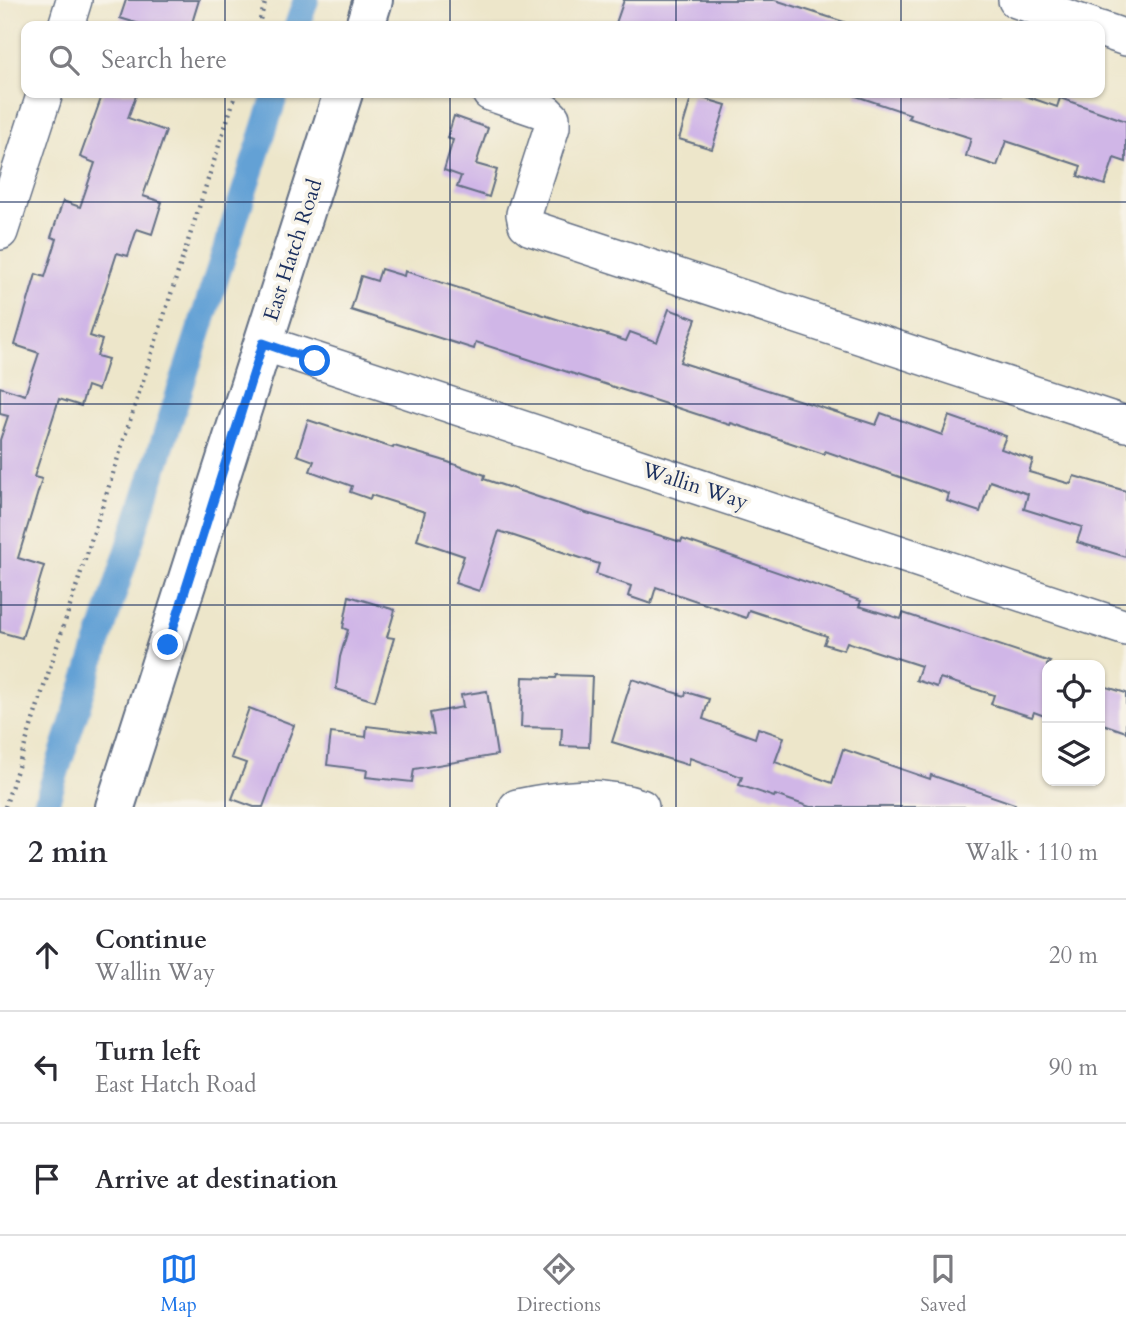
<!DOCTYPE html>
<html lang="en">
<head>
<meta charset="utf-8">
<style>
  :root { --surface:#fff; --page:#f2f2f3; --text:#2b2b33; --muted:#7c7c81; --line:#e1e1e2; --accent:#1a73e8 }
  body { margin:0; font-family:Cardo,serif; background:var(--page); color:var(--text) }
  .controls { position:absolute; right:21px; bottom:21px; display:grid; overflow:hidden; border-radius:14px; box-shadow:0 2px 5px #0004 }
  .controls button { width:63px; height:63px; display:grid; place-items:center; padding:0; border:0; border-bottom:2px solid var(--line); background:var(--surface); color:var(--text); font:35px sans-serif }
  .stop { position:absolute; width:21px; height:21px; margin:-16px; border:5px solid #1a73e8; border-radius:50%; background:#fff }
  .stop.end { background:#1a73e8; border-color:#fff; box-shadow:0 2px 7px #0008 }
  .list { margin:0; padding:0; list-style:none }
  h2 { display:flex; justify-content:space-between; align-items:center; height:91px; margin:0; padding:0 28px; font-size:30px }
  h2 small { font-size:23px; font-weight:400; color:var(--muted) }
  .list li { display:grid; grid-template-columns:46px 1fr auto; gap:21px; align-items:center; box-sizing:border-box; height:112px; padding:0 28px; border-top:2px solid var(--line) }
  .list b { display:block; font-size:26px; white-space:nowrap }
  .list p { margin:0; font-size:23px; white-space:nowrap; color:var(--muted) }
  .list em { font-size:23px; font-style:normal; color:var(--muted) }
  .icon { flex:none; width:38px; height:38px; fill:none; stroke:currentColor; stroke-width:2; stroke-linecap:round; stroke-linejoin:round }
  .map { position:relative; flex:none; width:1126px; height:807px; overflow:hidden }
  .search { position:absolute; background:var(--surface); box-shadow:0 2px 5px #0004; left:21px; right:21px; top:21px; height:77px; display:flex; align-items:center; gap:18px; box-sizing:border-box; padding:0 24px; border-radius:14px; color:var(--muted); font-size:26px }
  .sheet { height:427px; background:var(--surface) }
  nav { display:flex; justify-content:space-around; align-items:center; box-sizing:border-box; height:98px; border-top:2px solid var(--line); background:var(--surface); font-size:19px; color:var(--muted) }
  nav a { display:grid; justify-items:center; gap:4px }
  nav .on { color:var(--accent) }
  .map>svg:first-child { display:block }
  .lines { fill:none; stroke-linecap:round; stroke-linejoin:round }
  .canal { stroke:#63a1d5; stroke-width:26 }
  .building { fill:#d0b6e7 }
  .minor-casing { stroke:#646f84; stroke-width:38 }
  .major-casing { stroke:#646f84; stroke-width:42 }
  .path { stroke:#646f84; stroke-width:4.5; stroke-dasharray:2 5; stroke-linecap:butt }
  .minor { stroke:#fff; stroke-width:35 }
  .major { stroke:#fff; stroke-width:38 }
  .route { stroke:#1a73e8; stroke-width:9 }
  .grid { fill:none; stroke:#1b2f5e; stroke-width:2; stroke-opacity:0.55 }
  .labels { text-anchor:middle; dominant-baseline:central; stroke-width:7; stroke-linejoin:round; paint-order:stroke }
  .street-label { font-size:21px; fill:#1b2f5e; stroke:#f7f3e8 }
</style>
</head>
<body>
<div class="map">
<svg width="1126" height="807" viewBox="0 0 1126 807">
  <rect width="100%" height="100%" fill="#f7f3e8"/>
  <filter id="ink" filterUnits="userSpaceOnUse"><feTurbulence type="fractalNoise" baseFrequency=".0143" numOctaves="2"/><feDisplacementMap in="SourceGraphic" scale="14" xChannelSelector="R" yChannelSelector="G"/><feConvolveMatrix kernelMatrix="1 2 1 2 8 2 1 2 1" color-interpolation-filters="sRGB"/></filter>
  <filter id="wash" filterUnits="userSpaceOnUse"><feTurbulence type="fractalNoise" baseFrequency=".00686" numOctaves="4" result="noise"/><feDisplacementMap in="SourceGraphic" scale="28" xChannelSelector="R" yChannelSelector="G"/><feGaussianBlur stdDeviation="1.57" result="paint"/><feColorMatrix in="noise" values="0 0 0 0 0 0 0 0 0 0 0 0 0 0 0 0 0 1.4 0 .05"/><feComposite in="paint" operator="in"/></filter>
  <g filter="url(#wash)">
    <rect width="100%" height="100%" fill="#ede6ca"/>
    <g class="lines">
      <g class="canal">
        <polyline points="297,26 306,0"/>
        <polyline points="45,807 276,93"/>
      </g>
    </g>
    <g id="blocks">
      <g class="building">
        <polygon points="126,0 199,0 191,26 146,26 120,18"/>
        <polygon points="624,0 775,0 844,22 843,26 615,26"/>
        <polygon points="103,93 137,93 128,118 166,131 143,196 162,202 152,234 137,229 128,256 117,253 90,336 102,340 97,356 108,359 98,390 87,386 81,406 59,399 34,477 42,479 18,558 44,566 22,638 0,632 0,440 8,416 0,414 0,387 25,395 39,353 15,345 36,274 45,277 57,239 51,237 63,201 80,207 95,163 80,157"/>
        <polygon points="856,93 1017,93 1057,107 1060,98 1126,121 1126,162 1114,158 1105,185 1078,176 1081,166 1006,141 997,166 966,156 971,138 908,118 910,114 856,96"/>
        <polygon points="692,95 726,105 712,149 679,139"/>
        <polygon points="454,116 488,128 476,164 497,170 489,197 457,187 461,176 444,170 453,140 447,138"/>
        <polygon points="381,269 404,276 405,271 626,341 630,332 657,342 669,309 696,319 680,362 876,425 881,413 942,435 949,416 1006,436 1001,449 1033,460 1029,472 1071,484 1074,476 1126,491 1126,557 1077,542 1082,527 1024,509 1028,494 990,481 980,512 947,501 949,494 825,451 824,454 731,423 730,425 476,342 474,349 351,310 361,276 377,281"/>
        <polygon points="308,420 393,448 394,446 442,460 485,475 484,479 580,511 681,542 682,539 861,601 859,606 901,619 903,613 1050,662 1047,665 1047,717 1034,712 1032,717 991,704 994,695 940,678 937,687 916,680 921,666 847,642 844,650 824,644 827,636 749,610 746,618 656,587 651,604 628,596 631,586 596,574 599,564 499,531 479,591 455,583 464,556 417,540 425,512 371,495 370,499 350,492 352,486 310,471 314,461 297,455"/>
        <polygon points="349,596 395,610 387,637 394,638 375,701 336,689 340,657 348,630 343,628"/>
        <polygon points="557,675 592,676 589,747 561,746 562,728 521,727 523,677 556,678"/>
        <polygon points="632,679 685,696 686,692 709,699 703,719 755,738 758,728 784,737 775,762 832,783 843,749 930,779 931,775 1015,804 1014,807 810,807 775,795 774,797 739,785 742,777 690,758 688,765 612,742"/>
        <polygon points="1100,685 1126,693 1126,732 1100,723"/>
        <polygon points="487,691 497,755 414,769 412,782 366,777 367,770 327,765 331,733 366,737 367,726 434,734 430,713 463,707 461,695"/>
        <polygon points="249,708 294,725 263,807 254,807 232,799 246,763 231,758"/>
      </g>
    </g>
  </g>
  <g filter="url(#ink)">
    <use href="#blocks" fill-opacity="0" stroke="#646f84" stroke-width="2"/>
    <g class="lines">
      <g class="minor-casing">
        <g id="minor">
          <polyline points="1016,0 1092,26"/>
          <polyline points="66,26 74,0"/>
          <polyline points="1100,29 1126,38"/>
          <polyline points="490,93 546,112 552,118 552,127 524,214 526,224 531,228 1126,424"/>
          <polyline points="0,232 45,93"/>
          <polyline points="263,343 1126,628"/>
          <path d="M517 807C558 798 600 793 641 807"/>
        </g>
      </g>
      <g class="major-casing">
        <g id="major">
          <polyline points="365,26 373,0"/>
          <polyline points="115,807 343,93"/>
        </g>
      </g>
      <g class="path">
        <polyline points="258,26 266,0"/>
        <polyline points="5,807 236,93"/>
      </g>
      <use href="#minor" class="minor"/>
      <use href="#major" class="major"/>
    </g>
  </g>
  <g class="lines" filter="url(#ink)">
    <polyline class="route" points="168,645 263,343 315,361"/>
  </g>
  <path class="grid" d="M225 0V26M450 0V26M676 0V26M901 0V26M225 93V807M450 93V807M676 93V807M901 93V807M0 202H1126M0 404H1126M0 605H1126"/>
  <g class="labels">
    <g class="street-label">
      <text transform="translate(293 250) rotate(-72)">East Hatch Road</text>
      <text transform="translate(695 486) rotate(18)">Wallin Way</text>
    </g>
  </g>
</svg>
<div class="controls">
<button><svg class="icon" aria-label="locate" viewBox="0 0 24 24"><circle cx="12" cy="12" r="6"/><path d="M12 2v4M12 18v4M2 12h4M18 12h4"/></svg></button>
<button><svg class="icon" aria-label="layers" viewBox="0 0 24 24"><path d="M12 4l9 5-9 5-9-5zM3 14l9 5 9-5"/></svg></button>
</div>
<div class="stop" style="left:315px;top:361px"></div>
<div class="stop end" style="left:168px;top:645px"></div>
<div class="search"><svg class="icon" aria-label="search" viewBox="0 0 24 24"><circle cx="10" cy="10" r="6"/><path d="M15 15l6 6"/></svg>Search here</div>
</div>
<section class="sheet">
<h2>2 min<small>Walk · 110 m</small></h2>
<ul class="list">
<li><svg class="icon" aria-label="ahead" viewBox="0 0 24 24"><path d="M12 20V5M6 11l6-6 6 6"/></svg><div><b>Continue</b><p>Wallin Way</p></div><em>20 m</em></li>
<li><svg class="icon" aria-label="left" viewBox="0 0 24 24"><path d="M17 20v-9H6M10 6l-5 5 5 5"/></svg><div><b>Turn left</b><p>East Hatch Road</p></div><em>90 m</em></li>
<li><svg class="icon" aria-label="arrive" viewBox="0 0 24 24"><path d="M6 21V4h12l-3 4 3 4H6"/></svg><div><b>Arrive at destination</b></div></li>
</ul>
</section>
<nav>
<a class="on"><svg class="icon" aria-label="map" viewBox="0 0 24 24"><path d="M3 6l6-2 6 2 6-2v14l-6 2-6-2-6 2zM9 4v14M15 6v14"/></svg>Map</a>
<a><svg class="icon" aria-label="directions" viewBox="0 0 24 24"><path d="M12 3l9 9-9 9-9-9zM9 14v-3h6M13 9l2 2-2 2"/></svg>Directions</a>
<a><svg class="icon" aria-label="saved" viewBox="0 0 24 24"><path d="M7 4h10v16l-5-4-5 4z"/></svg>Saved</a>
</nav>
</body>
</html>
